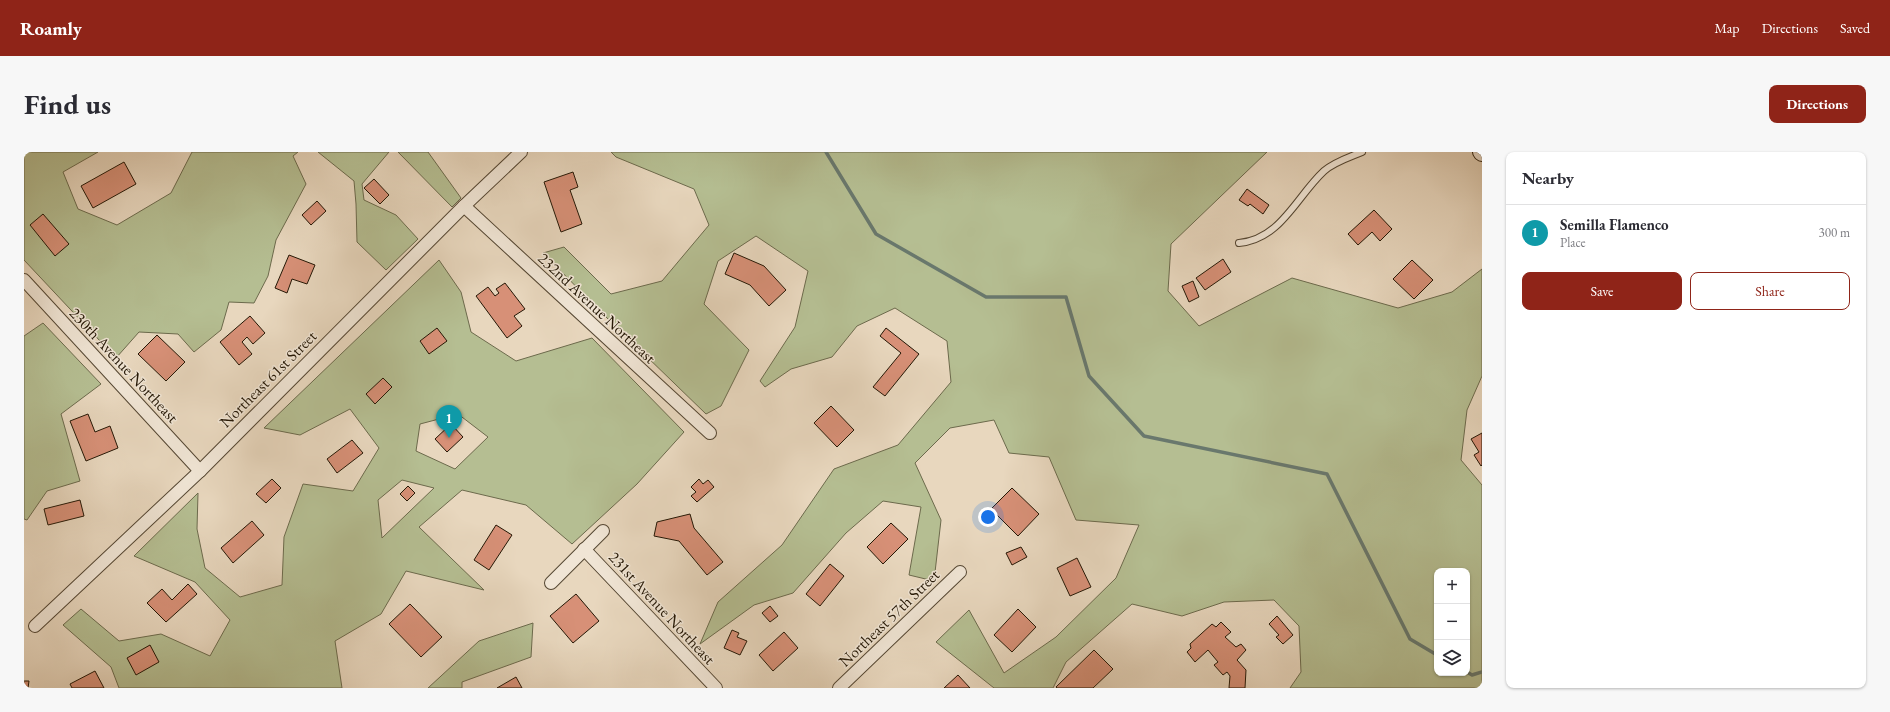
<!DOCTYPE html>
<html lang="en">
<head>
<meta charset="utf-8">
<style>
  :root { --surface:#fff; --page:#f7f7f7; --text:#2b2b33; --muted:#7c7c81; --line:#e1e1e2; --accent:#8f2418 }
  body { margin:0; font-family:"EB Garamond",serif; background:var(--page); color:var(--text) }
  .controls { position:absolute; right:12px; bottom:12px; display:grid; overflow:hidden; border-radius:8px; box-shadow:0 1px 3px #0004 }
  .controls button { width:36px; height:36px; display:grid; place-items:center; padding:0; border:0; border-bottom:1px solid var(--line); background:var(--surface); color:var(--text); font:20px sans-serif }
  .you { position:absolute; left:964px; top:365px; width:14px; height:14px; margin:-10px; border:3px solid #fff; border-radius:50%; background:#1a73e8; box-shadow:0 0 0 6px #1a73e833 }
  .badge { display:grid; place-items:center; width:26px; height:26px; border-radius:50%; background:var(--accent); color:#fff; font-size:13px; font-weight:700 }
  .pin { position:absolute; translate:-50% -33px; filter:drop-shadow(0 1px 2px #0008) }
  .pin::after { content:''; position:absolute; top:21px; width:14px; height:12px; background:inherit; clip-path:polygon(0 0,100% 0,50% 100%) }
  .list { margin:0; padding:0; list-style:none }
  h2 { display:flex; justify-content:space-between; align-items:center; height:52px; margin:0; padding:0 16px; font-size:17px }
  h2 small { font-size:13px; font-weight:400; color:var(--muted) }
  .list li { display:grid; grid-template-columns:26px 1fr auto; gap:12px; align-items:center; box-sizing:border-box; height:56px; padding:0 16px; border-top:1px solid var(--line) }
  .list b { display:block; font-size:15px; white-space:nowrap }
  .list p { margin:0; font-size:13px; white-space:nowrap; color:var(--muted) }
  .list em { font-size:13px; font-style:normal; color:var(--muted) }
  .actions { display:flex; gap:8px; padding:12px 16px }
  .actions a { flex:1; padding:9px 0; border:1px solid var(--accent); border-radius:8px; text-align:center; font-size:14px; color:var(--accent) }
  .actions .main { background:var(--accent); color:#fff }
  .icon { flex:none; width:22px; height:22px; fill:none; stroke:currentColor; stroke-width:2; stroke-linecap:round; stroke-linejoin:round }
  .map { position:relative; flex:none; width:1458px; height:536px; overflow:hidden; border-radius:8px }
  header { display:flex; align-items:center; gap:24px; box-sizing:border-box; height:56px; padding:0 20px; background:var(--accent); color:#fff }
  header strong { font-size:19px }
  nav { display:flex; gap:22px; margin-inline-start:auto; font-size:14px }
  .intro { display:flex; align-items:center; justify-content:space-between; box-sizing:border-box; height:96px; padding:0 24px }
  h1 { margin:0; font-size:28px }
  .button { padding:10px 18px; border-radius:8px; background:var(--accent); color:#fff; font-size:14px; font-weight:700 }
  main { display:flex; gap:24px; padding:0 24px }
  aside { flex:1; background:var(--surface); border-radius:8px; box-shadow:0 1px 3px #0004 }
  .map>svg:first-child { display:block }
  .green { fill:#b5be92; stroke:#6c6a4c; fill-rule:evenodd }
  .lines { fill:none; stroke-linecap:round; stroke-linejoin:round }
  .stream { stroke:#69786d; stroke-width:3.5 }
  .building { fill:#d79077; stroke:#241705 }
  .lane-casing { stroke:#554733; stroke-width:8 }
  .street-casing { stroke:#554733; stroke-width:14 }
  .secondary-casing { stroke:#241705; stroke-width:18 }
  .lane { stroke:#f0e5d5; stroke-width:6 }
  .street { stroke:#f0e5d5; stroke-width:12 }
  .secondary { stroke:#f0e5d5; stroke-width:16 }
  .labels { text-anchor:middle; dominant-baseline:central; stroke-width:3; stroke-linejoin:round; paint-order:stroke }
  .street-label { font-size:16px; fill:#241705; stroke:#f0e5d5 }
</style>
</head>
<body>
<header>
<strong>Roamly</strong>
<nav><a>Map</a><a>Directions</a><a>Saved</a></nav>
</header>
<div class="intro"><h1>Find us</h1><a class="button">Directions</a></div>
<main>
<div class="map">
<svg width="1458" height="536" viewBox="0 0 1458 536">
  <rect width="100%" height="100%" fill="#e8d7be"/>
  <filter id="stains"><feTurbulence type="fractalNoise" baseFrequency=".005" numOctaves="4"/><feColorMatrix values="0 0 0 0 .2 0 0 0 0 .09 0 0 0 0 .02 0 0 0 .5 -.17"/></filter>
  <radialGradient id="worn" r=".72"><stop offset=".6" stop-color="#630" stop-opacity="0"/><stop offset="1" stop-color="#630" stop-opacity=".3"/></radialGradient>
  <g class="green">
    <polygon points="2,0 74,0 39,20 54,57 93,73 147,41 168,0 274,0 269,4 282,32 252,88 244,124 230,151 205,150 197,178 170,200 154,182 115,180 92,206 0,108 0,2"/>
    <polygon points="294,0 365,0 338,32 340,48 372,63 394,87 362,118 333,90 332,52 330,29"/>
    <polygon points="374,0 404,0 437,46 428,55"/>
    <path d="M587 0H1243L1147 92 1144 139 1175 174 1268 126 1374 156 1428 140 1458 117V224L1443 258 1437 308 1458 333V536H1266L1277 520 1275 474 1250 448 1200 450 1158 464 1108 452 1042 510 1029 536H970L912 490 945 458 980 521 1032 485 1092 426 1115 373 1052 368 1025 305 985 301 970 268 926 276 891 311 917 368 910 429 885 423 897 355 859 349 822 381 769 441 730 453 676 492 694 450 758 393 810 317 874 293 927 230 923 189 871 156 833 174 808 205 767 217 741 235 736 229 771 175 784 119 732 84 694 109 680 152 725 198 697 254 682 262 586 169 519 101 540 95 587 142 638 129 685 73 670 37 592 5ZM1413 419H1443V521H1413Z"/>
    <path d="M415 108 437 140 447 180 492 209 568 186 660 280 613 332 548 392 502 353 438 338 395 375 460 438 382 419 357 462 311 489 318 536H95L87 515 39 473 57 457 95 489 137 482 186 504 206 468 171 430 110 404 174 341 173 377 181 416 216 445 258 433 260 385 279 332 329 339 355 296 326 257 276 283 240 276ZM434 262 464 285 431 317 392 299 396 272ZM378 328 410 336 358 386 354 348Z"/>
    <polygon points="19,171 77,232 37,262 56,329 23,339 3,368 0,367 0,184"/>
    <polygon points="509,471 507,505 438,530 438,536 404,536 455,489"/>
  </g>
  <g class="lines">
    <g class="stream">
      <polyline points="802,0 852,82 962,145 1042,145 1065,224 1120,284 1303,322 1386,487 1413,503"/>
      <polyline points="1443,520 1448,523 1458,520"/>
    </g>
  </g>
  <g class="building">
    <polygon points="100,10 112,32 69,56 57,34"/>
    <polygon points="549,20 554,35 546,38 558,72 537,80 520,30"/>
    <polygon points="350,27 365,43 356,52 340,36"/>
    <polygon points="1223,37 1245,53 1239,62 1226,52 1224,54 1215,48"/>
    <polygon points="293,49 302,59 287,73 278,63"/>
    <polygon points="1350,58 1368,77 1356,89 1348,80 1334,93 1324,82"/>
    <polygon points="19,62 45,92 31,104 6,73"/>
    <polygon points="710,101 740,114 762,138 745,154 726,133 701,122"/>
    <polygon points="265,103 291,113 283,132 268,127 263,141 251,136"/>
    <polygon points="1199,107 1207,120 1181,138 1172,126"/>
    <polygon points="1388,108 1409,128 1390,147 1369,127"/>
    <polygon points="1169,129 1175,145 1165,150 1158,134"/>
    <polygon points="481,131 501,157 490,164 498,174 483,186 452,144 464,135 471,144 475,141 472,137"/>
    <polygon points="226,164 241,181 229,192 223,185 218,190 228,202 215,213 196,190"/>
    <polygon points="413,176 423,189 405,202 396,189"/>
    <polygon points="862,176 895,202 861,244 849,235 877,201 856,184"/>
    <polygon points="133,183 161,210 142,229 114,202"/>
    <polygon points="359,226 368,235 351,252 342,242"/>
    <polygon points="807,254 830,278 813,295 790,271"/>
    <polygon points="64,262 71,280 86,274 94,296 62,309 46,269"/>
    <polygon points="427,272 439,285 423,300 411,287"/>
    <polygon points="1458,281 1458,313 1457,314 1450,303 1455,300 1447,287"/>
    <polygon points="328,288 339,301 313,321 303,307"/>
    <polygon points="248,327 257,336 242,351 232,342"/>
    <polygon points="675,327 679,332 684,328 690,335 673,350 667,344 672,340 667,335"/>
    <polygon points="384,334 391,341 383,349 376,342"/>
    <polygon points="988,336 1015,362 994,384 967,357"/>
    <polygon points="56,348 60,364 24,373 20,357"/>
    <polygon points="666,362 670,376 699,410 683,423 655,389 630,384 633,370"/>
    <polygon points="228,369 240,383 209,411 197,396"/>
    <polygon points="867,371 884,387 859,412 843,395"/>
    <polygon points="472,373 488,383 465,418 450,408"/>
    <polygon points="997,395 1003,405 988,413 982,401"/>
    <polygon points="1053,406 1067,435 1046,444 1033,416"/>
    <polygon points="806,412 820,424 796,454 782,442"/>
    <polygon points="164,432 173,442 142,470 123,451 138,437 148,448"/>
    <polygon points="552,442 575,469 549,491 526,464"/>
    <polygon points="386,452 418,485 397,505 365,472"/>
    <polygon points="746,454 754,464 746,470 738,461"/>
    <polygon points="994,457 1012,475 988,500 970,483"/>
    <polygon points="1253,464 1269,483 1259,492 1252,485 1255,483 1245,472"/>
    <polygon points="1197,470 1207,480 1201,485 1212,495 1217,492 1222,498 1213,508 1222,518 1221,536 1205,536 1206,524 1203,520 1199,523 1190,513 1194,510 1184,498 1171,510 1163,500 1167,496 1166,492 1188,472 1192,475"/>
    <polygon points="708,478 715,481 713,485 723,489 716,503 700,496"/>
    <polygon points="760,480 774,496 749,519 735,503"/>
    <polygon points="126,493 135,510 112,523 103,506"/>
    <polygon points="1070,498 1089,517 1069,536 1033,536 1032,535"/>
    <polygon points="71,519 80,536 48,536 46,532"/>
    <polygon points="934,523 946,536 920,536"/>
    <polygon points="492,525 498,536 473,536"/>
    <polygon points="0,529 5,529 4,536 0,536"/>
  </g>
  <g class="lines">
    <g class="lane-casing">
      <path id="lane" d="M1215 91C1257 87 1272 45 1300 19 1310 10 1326 5 1338 0"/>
    </g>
    <g class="street-casing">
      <g id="street">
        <polyline points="440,54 686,281"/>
        <polyline points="0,128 176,319"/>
        <polyline points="560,397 692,536"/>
        <polyline points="527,431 579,379"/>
        <polyline points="11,474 176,319 440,54 497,0"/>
        <polyline points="815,536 936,420"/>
      </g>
    </g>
    <g class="secondary-casing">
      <polyline id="secondary" points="1457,0 1458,1"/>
    </g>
    <use href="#lane" class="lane"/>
    <use href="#street" class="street"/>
    <use href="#secondary" class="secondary"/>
  </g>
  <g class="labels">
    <g class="street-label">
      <text transform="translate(573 156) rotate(43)">232nd Avenue Northeast</text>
      <text transform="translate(100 213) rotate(47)">230th Avenue Northeast</text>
      <text transform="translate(244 227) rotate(-45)">Northeast 61st Street</text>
      <text transform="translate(638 456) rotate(47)">231st Avenue Northeast</text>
      <text transform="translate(865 466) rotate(-44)">Northeast 57th Street</text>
    </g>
  </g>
  <rect width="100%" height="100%" filter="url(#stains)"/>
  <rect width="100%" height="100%" fill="url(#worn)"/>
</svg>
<div class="controls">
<button>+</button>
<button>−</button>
<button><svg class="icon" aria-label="layers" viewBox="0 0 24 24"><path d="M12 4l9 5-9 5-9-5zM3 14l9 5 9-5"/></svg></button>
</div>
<div class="you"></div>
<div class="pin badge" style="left:425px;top:286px;background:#0f9aa8">1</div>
</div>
<aside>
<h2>Nearby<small></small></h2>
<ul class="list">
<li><span class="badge" style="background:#0f9aa8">1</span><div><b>Semilla Flamenco</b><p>Place</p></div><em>300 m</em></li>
</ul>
<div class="actions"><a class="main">Save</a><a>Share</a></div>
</aside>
</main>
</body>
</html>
